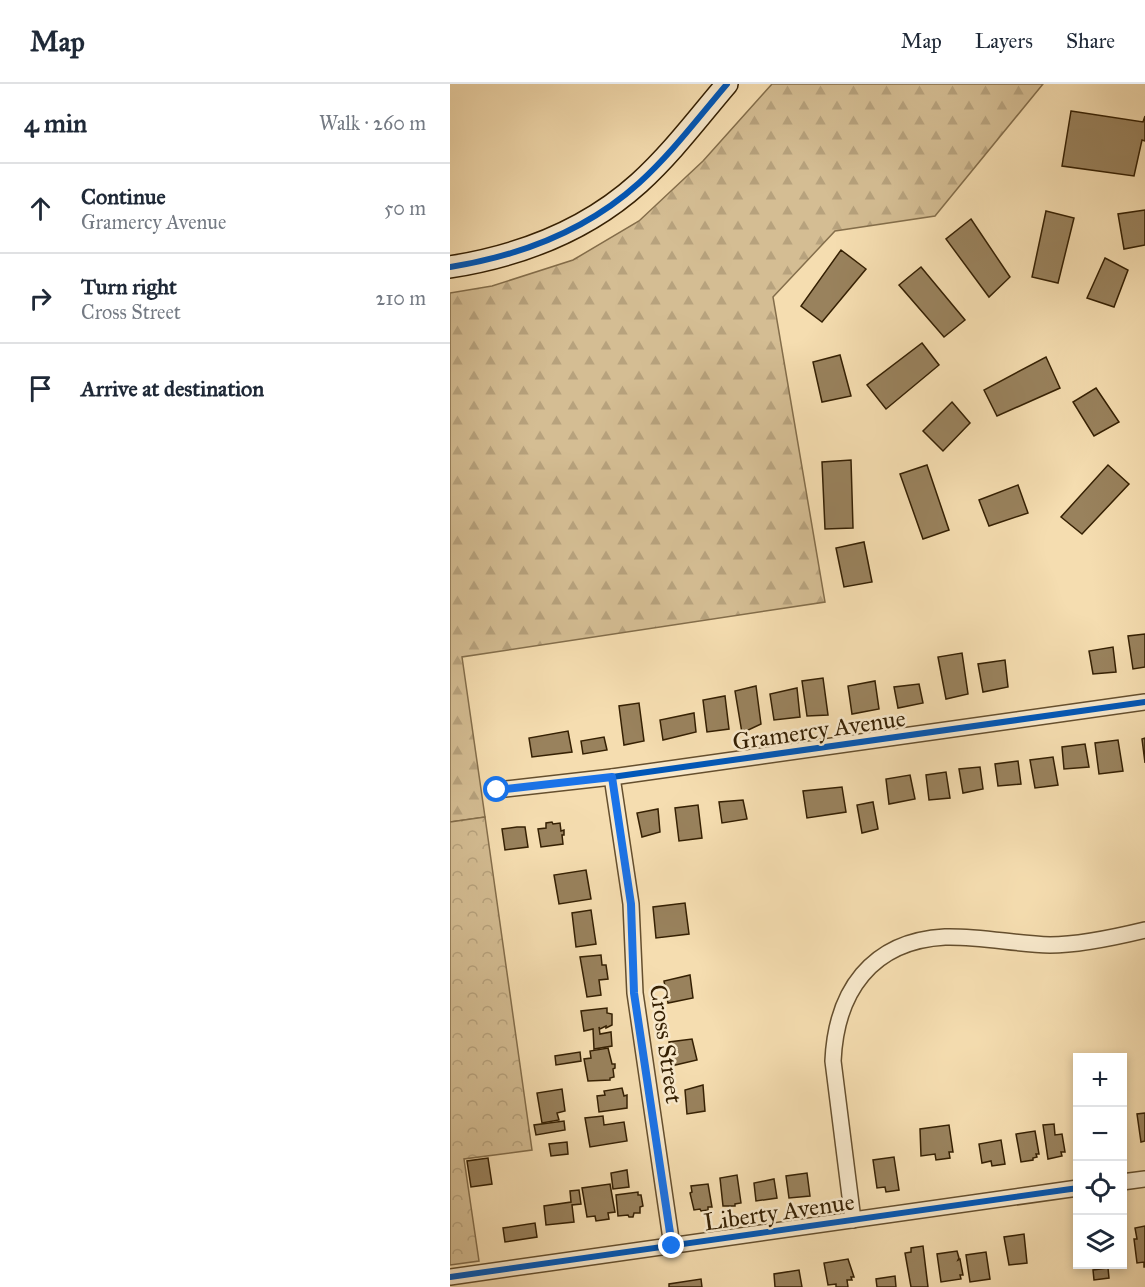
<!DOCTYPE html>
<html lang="en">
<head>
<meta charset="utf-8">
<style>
  :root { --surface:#fff; --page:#f2f2f3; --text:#1f2937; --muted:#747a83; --line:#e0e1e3 }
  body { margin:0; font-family:"IM FELL Great Primer",serif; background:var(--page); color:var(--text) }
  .controls { position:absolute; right:18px; bottom:18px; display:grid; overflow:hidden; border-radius:0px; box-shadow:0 3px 9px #0003 }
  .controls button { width:54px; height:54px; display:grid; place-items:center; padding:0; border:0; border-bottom:2px solid var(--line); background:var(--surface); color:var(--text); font:30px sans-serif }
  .stop { position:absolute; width:18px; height:18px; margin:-14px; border:4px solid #1a73e8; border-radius:50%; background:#fff }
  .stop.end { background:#1a73e8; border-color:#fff; box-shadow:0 2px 6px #0008 }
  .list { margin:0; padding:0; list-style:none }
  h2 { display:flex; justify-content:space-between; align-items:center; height:78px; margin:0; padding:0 24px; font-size:26px }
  h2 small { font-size:20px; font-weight:400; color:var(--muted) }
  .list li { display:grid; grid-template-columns:39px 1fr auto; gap:18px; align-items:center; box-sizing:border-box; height:90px; padding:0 24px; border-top:2px solid var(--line) }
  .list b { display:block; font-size:22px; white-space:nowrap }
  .list p { margin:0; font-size:20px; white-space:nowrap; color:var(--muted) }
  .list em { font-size:20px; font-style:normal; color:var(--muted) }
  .icon { flex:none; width:33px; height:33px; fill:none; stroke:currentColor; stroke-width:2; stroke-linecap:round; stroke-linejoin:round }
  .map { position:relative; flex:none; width:695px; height:1203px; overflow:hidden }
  header { display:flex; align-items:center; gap:36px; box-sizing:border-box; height:84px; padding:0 30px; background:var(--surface); border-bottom:2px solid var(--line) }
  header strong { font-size:28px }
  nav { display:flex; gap:33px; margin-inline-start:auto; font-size:21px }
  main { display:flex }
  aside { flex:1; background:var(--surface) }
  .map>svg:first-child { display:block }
  .forest { fill:url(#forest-firs); stroke:#846e4b; stroke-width:1.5 }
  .park { fill:url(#park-crowns); stroke:#846e4b; stroke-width:1.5 }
  .building { fill:#99825d; stroke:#352003; stroke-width:1.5 }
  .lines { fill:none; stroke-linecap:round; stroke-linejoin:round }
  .street-casing { stroke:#654f2e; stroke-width:18 }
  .secondary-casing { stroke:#352003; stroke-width:24 }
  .street { stroke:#f8e9cc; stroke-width:15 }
  .secondary { stroke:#f8e9cc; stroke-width:21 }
  .cycleway-casing { stroke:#f8e9cc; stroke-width:10 }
  .cycleway { stroke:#0057b8; stroke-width:6 }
  .route { stroke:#1a73e8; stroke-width:8 }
  .labels { text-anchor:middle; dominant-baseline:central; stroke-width:5; stroke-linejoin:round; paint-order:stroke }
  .street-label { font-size:24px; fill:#352003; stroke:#f8e9cc }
</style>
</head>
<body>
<header>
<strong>Map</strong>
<nav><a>Map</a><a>Layers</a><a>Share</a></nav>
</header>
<main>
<aside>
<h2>4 min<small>Walk · 260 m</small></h2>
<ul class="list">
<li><svg class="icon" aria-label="ahead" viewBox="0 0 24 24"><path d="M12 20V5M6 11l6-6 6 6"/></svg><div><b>Continue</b><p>Gramercy Avenue</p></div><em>50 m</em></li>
<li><svg class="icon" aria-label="right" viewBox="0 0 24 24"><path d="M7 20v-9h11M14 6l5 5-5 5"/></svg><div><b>Turn right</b><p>Cross Street</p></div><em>210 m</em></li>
<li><svg class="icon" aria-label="arrive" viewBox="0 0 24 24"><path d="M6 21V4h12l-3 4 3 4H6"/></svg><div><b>Arrive at destination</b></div></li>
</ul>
</aside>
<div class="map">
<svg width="695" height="1203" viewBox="0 0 695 1203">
  <defs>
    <pattern id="forest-firs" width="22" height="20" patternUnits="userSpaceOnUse" patternTransform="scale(1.5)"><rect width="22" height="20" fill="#d4bd93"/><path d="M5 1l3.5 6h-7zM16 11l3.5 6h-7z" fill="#b7a27d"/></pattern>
    <pattern id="park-crowns" width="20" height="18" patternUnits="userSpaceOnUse" patternTransform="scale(1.5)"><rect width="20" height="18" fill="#d4bd93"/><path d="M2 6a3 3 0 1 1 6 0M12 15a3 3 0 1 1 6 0" fill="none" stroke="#b7a27d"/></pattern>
  </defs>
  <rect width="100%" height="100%" fill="#f5ddb0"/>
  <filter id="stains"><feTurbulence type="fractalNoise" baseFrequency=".00333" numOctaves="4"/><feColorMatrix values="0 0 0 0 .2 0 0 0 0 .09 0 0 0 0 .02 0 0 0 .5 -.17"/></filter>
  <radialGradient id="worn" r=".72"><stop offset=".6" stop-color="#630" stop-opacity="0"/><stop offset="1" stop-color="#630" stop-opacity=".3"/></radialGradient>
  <polygon class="forest" points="322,0 593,0 485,132 385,147 323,213 375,518 12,573 35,733 0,738 0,209 42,202 123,176 189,137 253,77"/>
  <polygon class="park" points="35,733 82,1066 14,1075 29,1177 0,1181 0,738"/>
  <g class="building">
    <polygon points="621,27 693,38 695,32 695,57 692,56 684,92 612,82"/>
    <polygon points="695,126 695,161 674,165 668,130"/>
    <polygon points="596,127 624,134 608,199 582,193"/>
    <polygon points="521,135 560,193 539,213 496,155"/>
    <polygon points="391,166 416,185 372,238 351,222"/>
    <polygon points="655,174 678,186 664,223 637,214"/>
    <polygon points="471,183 515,236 494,253 449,201"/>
    <polygon points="472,259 489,281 436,325 417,301"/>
    <polygon points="390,271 401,312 372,318 363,278"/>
    <polygon points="596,273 610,304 547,332 534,306"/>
    <polygon points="646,304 669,338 644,352 623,318"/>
    <polygon points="502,318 520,339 493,367 473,347"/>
    <polygon points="401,376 403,444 375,445 372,378"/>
    <polygon points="477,381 499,446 473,455 450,390"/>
    <polygon points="658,381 679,400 632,450 611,433"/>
    <polygon points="568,401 578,429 539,442 529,416"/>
    <polygon points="414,458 422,498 394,503 386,464"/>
    <polygon points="695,550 695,583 683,585 678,552"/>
    <polygon points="663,563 666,588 643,590 639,567"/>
    <polygon points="512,569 518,610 496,615 488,573"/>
    <polygon points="555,576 558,603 533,608 528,580"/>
    <polygon points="373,594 378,631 357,632 352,597"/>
    <polygon points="425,597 429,625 402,630 398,602"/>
    <polygon points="469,600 473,619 448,624 444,603"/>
    <polygon points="306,602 311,640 292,649 285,607"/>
    <polygon points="347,604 350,633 324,636 320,610"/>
    <polygon points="275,612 279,645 257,648 253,616"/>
    <polygon points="189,619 194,657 174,661 169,622"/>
    <polygon points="244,629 246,648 213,656 210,636"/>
    <polygon points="118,647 122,668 82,673 79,654"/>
    <polygon points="154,653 157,666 133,670 131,657"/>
    <polygon points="695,654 695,679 692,655"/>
    <polygon points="668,656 673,687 649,690 645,659"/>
    <polygon points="635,660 639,683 614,685 612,663"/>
    <polygon points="603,673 608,701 585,704 580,676"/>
    <polygon points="568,677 571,700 548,702 545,680"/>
    <polygon points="530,683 533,705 513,709 509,685"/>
    <polygon points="496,688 500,714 479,716 476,691"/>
    <polygon points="460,691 465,715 439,720 436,695"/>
    <polygon points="392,703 396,728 357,734 353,707"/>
    <polygon points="293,716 297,735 272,739 269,718"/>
    <polygon points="423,718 428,745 412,749 407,721"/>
    <polygon points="248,721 252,754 229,757 225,724"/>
    <polygon points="208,725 210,748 192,753 187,729"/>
    <polygon points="102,738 103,740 110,739 111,747 114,746 114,751 112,751 113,760 91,763 88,745 96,744 96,739"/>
    <polygon points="67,743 75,743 78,763 55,766 52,745"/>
    <polygon points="136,786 141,815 109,820 104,791"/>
    <polygon points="235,819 239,850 206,854 203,823"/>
    <polygon points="141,826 146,860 126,863 122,829"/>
    <polygon points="151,871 152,881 156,881 158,895 149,896 151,911 137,913 130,873"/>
    <polygon points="240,891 243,914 218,919 214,897"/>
    <polygon points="157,924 157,929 162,930 162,941 156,944 156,942 150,945 149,943 150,950 161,948 162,962 144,965 143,945 134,947 131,927"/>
    <polygon points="242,955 247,976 221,982 219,958"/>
    <polygon points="158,964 162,980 165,980 165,984 163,985 164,993 160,994 160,996 138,997 134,975 141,974 140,967"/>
    <polygon points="130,968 131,977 106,981 105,972"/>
    <polygon points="253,1001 255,1027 237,1030 235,1006"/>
    <polygon points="172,1004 174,1012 177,1011 177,1024 149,1028 147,1012 155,1011 154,1007"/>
    <polygon points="112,1005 115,1027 107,1029 109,1036 92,1039 87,1009"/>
    <polygon points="695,1029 695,1057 691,1058 687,1030"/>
    <polygon points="153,1032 154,1041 174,1038 177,1057 140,1063 135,1034"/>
    <polygon points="114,1037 115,1046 86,1051 84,1041"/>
    <polygon points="672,1039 676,1061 672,1062"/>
    <polygon points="604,1040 605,1051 612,1050 615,1068 611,1068 612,1072 598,1075 593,1041"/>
    <polygon points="499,1041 503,1068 499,1068 500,1074 486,1076 485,1070 471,1072 470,1045"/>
    <polygon points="585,1047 589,1070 586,1070 587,1073 583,1074 583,1076 571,1078 566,1050"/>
    <polygon points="551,1056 555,1080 542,1082 541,1077 532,1079 529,1060"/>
    <polygon points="117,1058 118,1070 101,1072 99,1060"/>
    <polygon points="444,1073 449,1106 436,1108 435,1103 427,1104 423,1076"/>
    <polygon points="38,1074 42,1100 21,1103 17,1077"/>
    <polygon points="177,1086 179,1103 163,1105 161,1089"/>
    <polygon points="357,1089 360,1112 339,1114 336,1092"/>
    <polygon points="287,1091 291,1119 285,1120 285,1122 273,1122 270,1094"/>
    <polygon points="324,1095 327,1114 306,1117 304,1099"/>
    <polygon points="160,1100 165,1128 158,1129 159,1135 146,1137 145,1132 137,1133 132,1104"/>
    <polygon points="258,1100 262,1123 258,1123 258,1126 251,1127 250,1125 244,1126 240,1109 242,1108 241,1102"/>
    <polygon points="129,1106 131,1120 122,1121 124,1138 96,1141 94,1122 121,1118 120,1107"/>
    <polygon points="188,1108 188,1111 191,1111 193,1122 190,1123 190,1129 184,1129 183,1133 179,1133 178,1131 168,1132 166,1111"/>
    <polygon points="85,1139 87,1153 55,1158 53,1144"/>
    <polygon points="695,1142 695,1183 694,1183 694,1178 687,1179 684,1155 687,1155 685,1144"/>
    <polygon points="574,1150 577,1179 559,1181 554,1153"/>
    <polygon points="473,1162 478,1203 461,1203 455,1169 461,1168 461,1164"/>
    <polygon points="507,1167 509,1174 508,1176 510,1175 513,1191 510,1191 511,1195 491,1198 487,1170"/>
    <polygon points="536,1168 540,1195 520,1198 516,1171"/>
    <polygon points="398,1175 404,1193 401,1193 402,1196 397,1196 398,1203 386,1203 386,1200 378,1201 374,1179"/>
    <polygon points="658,1184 659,1194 644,1196 643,1186"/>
    <polygon points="349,1186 352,1203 325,1203 324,1190"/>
    <polygon points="445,1192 446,1203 427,1203 426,1195"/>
    <polygon points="251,1195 252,1203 219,1203 219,1200"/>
  </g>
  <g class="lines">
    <g class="street-casing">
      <g id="street">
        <polyline points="162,693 181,820 185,909 222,1162"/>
        <polyline points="47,706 162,693 695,618"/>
        <polyline points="672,1098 695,1095"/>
        <path d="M403 1136 383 977C386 908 421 857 495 853 530 852 565 860 600 861 630 861 666 853 695 846"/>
        <polyline points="0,1193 628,1104"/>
      </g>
    </g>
    <g class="secondary-casing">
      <path id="secondary" d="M0 183C69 172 137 146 189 99 222 69 248 34 277 0"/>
    </g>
    <use href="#street" class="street"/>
    <use href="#secondary" class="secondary"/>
    <g class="cycleway-casing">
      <g id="cycleway">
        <path d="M0 183C69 172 137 146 189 99 222 69 248 34 277 0"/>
        <polyline points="47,706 162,693 695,618"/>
        <polyline points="0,1193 628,1104"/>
      </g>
    </g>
    <use href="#cycleway" class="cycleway"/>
  </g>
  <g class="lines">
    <polyline class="route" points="47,706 162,693 181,820 184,909 222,1162"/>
  </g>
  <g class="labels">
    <g class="street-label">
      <text transform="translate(369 646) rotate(-8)">Gramercy Avenue</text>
      <text transform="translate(216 960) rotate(82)">Cross Street</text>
      <text transform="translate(329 1128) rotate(-8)">Liberty Avenue</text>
    </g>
  </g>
  <rect width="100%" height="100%" filter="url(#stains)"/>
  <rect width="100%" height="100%" fill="url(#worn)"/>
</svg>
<div class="controls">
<button>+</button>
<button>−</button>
<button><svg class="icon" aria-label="locate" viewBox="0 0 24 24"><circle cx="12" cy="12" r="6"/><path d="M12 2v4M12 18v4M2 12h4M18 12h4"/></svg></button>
<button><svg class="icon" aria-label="layers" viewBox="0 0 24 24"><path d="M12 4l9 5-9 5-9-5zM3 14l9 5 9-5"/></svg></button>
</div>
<div class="stop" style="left:47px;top:706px"></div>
<div class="stop end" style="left:222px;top:1162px"></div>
</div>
</main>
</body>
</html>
